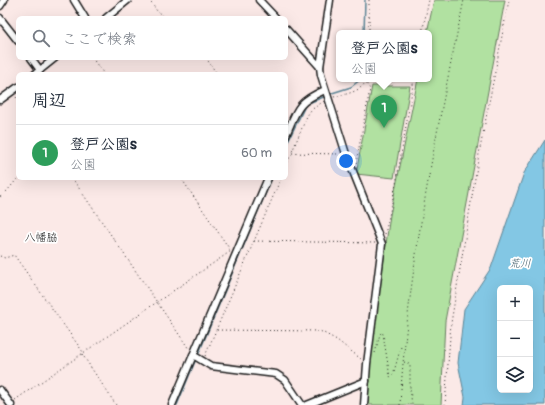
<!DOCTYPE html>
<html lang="ja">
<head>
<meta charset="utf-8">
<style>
  :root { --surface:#fff; --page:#f2f2f3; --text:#1f2937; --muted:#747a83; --line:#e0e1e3; --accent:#d93025 }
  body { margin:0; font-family:Pangolin,"Klee One",sans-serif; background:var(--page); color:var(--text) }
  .controls { position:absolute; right:12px; bottom:12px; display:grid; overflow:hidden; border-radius:6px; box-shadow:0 4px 16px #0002 }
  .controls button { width:36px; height:36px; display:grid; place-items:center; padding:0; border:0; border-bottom:1px solid var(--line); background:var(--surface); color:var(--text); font:20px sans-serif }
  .you { position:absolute; left:346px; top:161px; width:14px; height:14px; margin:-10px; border:3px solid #fff; border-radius:50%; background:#1a73e8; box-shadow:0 0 0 6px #1a73e833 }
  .badge { display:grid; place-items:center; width:26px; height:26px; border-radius:50%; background:var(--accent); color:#fff; font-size:13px; font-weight:700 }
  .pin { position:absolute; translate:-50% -33px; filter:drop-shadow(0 1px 2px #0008) }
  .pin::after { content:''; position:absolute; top:21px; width:14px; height:12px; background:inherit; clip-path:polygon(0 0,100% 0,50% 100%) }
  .popup { position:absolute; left:336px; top:30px; width:96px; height:52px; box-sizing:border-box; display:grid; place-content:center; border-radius:6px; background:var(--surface); filter:drop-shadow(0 1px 3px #0005); font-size:13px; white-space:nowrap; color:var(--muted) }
  .popup b { font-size:15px; color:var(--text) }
  .popup::after { content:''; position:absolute; left:50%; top:100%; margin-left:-8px; border:8px solid transparent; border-top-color:var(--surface) }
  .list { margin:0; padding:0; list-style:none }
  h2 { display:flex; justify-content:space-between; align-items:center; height:52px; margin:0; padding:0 16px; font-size:17px }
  h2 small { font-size:13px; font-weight:400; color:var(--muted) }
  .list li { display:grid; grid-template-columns:26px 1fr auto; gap:12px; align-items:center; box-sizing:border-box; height:56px; padding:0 16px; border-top:1px solid var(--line) }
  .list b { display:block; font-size:15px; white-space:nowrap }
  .list p { margin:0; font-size:13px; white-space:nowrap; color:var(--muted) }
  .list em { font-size:13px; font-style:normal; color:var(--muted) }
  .icon { flex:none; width:22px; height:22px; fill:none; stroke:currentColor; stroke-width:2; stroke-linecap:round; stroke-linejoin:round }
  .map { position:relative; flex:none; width:545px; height:405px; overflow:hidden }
  .search { position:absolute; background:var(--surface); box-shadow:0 4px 16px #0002; left:16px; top:16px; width:272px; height:44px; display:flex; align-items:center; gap:10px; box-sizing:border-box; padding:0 14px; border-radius:6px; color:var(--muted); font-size:15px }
  .panel { position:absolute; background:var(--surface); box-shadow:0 4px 16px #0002; left:16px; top:72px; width:272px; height:108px; border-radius:6px }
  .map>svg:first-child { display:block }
  .green { fill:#b1e1a1; stroke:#667e5e }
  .water { fill:#83c7e4; stroke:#5a8394; fill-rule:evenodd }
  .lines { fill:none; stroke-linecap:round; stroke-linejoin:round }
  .stream { stroke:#5a8394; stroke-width:1.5 }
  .minor-casing { stroke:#1c1c1c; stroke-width:9 }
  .path { stroke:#1c1c1c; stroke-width:1; stroke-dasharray:1 3; stroke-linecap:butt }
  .minor { stroke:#fff; stroke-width:6 }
  .labels { text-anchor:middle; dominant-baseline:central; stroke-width:3.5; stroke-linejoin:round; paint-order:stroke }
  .neighbourhood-label { font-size:11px; fill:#1c1c1c; stroke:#fff }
  .water-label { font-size:11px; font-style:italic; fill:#45606c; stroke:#fff }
</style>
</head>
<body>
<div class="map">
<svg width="545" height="405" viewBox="0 0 545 405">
  <rect width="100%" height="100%" fill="#fbe9e7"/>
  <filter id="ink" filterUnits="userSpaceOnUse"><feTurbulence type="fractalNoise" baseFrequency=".025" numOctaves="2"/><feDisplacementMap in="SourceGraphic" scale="8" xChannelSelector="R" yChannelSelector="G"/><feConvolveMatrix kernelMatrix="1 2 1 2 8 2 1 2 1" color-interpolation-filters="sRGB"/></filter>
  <g filter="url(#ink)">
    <g class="green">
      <polygon points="434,0 505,0 445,321 441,405 368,405 370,360 390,215 418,79 429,79 429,33 427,33"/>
      <polygon points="372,86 410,86 394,178 356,174"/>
    </g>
    <path class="water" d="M545 140V405H464L465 397 458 363 464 309 491 268 524 173ZM500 288H530V390H500Z"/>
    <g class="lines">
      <g class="stream">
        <polyline points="364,33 365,0"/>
        <polyline points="329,94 351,87 361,79"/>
        <polyline points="286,145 306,104 326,96"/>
        <polyline points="198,355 272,178"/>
        <polyline points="177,405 196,359"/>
      </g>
      <g class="minor-casing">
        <g id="minor">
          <polyline points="74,0 85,18"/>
          <polyline points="259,0 276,18"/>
          <polyline points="330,0 320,67 321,75 346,154 382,244 367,364 364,405"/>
          <polyline points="0,6 4,0"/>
          <polyline points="0,18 18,41"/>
          <polyline points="106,18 128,0"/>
          <polyline points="286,29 320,67"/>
          <polyline points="31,58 40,70"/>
          <polyline points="35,74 55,58"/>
          <polyline points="0,100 18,87"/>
          <path d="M286 135C297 109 297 102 325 90"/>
          <polyline points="193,355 211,366 276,374 285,380 302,405"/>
          <polyline points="0,390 11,405"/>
          <polyline points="172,405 268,178"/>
          <polyline points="307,405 366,381"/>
        </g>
      </g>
      <g class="path">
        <polyline points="149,0 157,11 165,18"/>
        <polyline points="369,0 369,33"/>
        <polyline points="422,33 429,0"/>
        <polyline points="92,58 104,74"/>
        <polyline points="206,58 217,74"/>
        <polyline points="16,97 18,100"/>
        <path d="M334 97C346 94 362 92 367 79"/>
        <polyline points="292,153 339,154"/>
        <polyline points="356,163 370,89 366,83"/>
        <polyline points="286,166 307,116 311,110 324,101"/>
        <polyline points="72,178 189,349"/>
        <polyline points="0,197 7,191 18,178"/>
        <polyline points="385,234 396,184 414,79"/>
        <polyline points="254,241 375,243"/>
        <polyline points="0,256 5,258 14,255 83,352"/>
        <polyline points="217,330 320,331 337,340 361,359"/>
        <polyline points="375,353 380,334 382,332 383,334 390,377 393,375 400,350 401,347 403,346"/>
        <polyline points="82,354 116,405"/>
        <polyline points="205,356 281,178"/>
        <polyline points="404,362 409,364 410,366 410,389 412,405"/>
        <polyline points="15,400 231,251 181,178"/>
        <path d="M400 405C408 268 436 134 464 0"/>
        <polyline points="445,405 451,323 479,154 509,0"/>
      </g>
      <use href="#minor" class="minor"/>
    </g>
  </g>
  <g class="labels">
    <g class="neighbourhood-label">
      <text x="41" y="237">八幡脇</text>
    </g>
    <g class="water-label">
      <text x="520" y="263">荒川</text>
    </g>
  </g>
</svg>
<div class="controls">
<button>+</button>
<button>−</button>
<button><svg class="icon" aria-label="layers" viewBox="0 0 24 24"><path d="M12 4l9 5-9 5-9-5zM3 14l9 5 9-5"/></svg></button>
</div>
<div class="you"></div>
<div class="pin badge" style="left:384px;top:128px;background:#2e9e5b">1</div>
<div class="popup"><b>登戸公園s</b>公園</div>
<div class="search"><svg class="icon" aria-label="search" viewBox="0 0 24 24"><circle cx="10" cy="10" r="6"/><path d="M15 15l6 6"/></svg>ここで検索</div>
<section class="panel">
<h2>周辺<small></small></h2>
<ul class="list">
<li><span class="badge" style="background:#2e9e5b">1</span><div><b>登戸公園s</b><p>公園</p></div><em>60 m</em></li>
</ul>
</section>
</div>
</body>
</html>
